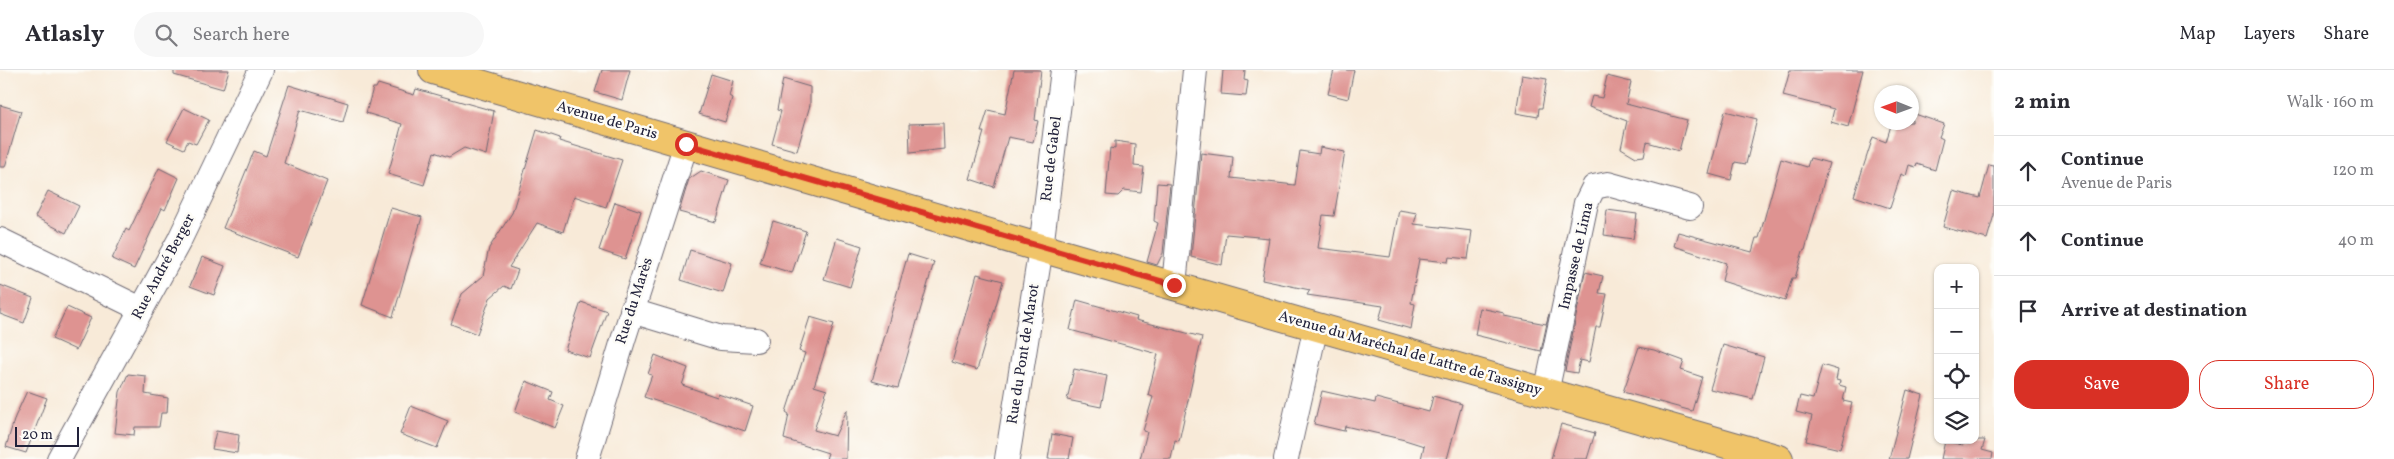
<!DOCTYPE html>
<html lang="en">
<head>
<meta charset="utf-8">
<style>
  :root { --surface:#fff; --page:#f7f7f7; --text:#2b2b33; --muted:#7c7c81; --line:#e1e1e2; --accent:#d93025 }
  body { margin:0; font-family:Vollkorn,serif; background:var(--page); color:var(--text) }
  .controls { position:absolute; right:15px; bottom:15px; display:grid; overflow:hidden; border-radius:10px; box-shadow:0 1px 4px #0004 }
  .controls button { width:45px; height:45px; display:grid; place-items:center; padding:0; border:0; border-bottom:1px solid var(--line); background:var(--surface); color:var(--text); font:25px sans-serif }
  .compass { position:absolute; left:1874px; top:15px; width:45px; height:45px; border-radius:50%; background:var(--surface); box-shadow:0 1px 4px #0004; rotate:271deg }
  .scale { position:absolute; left:15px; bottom:12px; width:64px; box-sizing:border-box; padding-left:5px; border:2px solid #22223b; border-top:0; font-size:14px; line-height:18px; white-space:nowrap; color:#22223b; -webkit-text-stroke:4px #fdfcf7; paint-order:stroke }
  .stop { position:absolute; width:15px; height:15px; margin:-11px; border:4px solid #d93025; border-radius:50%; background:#fff }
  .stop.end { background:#d93025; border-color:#fff; box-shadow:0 1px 5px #0008 }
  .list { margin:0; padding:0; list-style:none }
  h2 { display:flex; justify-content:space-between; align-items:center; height:65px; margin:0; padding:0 20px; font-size:21px }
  h2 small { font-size:16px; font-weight:400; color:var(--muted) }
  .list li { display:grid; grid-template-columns:32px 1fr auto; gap:15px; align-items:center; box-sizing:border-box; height:70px; padding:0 20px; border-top:1px solid var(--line) }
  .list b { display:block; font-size:19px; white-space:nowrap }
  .list p { margin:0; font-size:16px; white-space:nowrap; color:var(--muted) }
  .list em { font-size:16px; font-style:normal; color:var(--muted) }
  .actions { display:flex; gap:10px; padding:15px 20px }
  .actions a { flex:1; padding:11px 0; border:1px solid var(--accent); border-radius:20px; text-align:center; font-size:18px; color:var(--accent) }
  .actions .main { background:var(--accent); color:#fff }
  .icon { flex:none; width:28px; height:28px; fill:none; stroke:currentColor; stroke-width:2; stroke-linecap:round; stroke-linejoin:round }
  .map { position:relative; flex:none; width:1994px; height:389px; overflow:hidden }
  header { display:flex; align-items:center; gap:30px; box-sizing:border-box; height:70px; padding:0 25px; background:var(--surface); border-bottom:1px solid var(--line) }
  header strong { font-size:24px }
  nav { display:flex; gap:28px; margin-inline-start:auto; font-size:18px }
  .search { width:350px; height:45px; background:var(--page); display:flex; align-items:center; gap:12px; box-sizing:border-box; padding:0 18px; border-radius:28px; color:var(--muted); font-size:19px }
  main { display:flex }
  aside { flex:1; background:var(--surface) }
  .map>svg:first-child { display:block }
  .building { fill:#de9391 }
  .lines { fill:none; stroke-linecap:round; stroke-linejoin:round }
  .minor-casing { stroke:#6d6872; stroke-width:26 }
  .major-casing { stroke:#6d6872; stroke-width:30 }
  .minor { stroke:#fff; stroke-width:24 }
  .major { stroke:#f0c469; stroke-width:28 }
  .route { stroke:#d93025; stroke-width:6 }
  .labels { text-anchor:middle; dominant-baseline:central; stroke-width:5; stroke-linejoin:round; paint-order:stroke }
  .street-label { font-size:15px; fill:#22223b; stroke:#fdfcf7 }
</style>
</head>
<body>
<header>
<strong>Atlasly</strong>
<div class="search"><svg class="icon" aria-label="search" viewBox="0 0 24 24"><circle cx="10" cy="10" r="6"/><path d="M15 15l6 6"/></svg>Search here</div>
<nav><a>Map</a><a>Layers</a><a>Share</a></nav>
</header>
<main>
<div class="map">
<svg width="1994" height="389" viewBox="0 0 1994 389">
  <rect width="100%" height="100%" fill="#fdfcf7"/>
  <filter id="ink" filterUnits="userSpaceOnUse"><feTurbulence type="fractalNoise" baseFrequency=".02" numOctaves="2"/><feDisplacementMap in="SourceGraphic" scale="10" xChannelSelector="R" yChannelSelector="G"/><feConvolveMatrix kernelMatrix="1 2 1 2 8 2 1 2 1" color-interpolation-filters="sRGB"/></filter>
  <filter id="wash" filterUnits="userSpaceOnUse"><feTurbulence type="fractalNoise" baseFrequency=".0096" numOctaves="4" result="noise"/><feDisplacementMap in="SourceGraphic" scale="20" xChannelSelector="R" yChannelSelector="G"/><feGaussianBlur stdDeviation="1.12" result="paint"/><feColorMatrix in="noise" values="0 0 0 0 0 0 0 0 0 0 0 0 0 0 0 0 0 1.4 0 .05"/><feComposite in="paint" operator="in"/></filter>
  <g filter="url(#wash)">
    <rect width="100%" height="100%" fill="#f8ead8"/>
    <g id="blocks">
      <g class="building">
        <polygon points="174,0 229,0 223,19 174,5"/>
        <polygon points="602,0 630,0 622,30 595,22"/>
        <polygon points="1014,0 1041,0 1035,50 1038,51 1033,72 1008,67 994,117 970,109 984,62 981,62 988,40 1005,44"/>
        <polygon points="1223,0 1245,0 1244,10 1248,11 1246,26 1221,24"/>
        <polygon points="1334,0 1354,0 1348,29 1328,24"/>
        <polygon points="1790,0 1863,0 1848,57 1831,52 1834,39 1783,26"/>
        <polygon points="711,4 733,11 729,26 732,28 725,52 699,44"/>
        <polygon points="1522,5 1547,9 1542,38 1539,38 1538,47 1516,43"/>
        <polygon points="1607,6 1631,12 1626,34 1687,50 1679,81 1647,72 1644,86 1636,87 1621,78 1627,51 1589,37 1592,26 1602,28"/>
        <polygon points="783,9 810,17 810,35 797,81 772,74 781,41 777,40"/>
        <polygon points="378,14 414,25 416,19 494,41 486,85 464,78 449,87 434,82 424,115 388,104 402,54 366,43 373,18 376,18"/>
        <polygon points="289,15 348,33 343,52 300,40 284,93 327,111 298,187 223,158 254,81 266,86"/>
        <polygon points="0,35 21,41 5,97 0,97"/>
        <polygon points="184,38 209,50 196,74 188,71 184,79 167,71"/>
        <polygon points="1725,41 1757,49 1746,94 1735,92 1731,110 1709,104"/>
        <polygon points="1912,43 1944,54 1939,67 1943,69 1935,100 1917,94 1916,97 1909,95 1906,106 1901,104 1890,138 1854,126 1873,67 1886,72 1892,52 1912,52"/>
        <polygon points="943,53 944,79 910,83 909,54"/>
        <polygon points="537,60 560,68 559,71 622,90 606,137 574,126 563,162 537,153 509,197 518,200 511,219 504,216 490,228 477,264 451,254 462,224 483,206 489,178 512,143"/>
        <polygon points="1115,71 1135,74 1134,96 1144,97 1141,122 1124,120 1118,126 1106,125 1110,78 1115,79"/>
        <polygon points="1320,77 1345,82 1334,146 1323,145 1318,178 1390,187 1399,140 1417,143 1414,154 1472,161 1468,189 1449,187 1448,192 1419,189 1411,233 1415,234 1411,259 1379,250 1383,236 1307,225 1310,220 1262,210 1269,168 1226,164 1222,195 1191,187 1201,83 1233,87 1231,108 1295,115 1300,81 1319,84"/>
        <polygon points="1810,88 1829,93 1805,180 1803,181 1795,208 1792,208 1785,231 1722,211 1726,193 1674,176 1678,162 1752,182 1756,168 1759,168 1781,89 1807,97"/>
        <polygon points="1989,95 1994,96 1994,145 1987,169 1943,157 1953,121 1980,128"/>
        <polygon points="159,98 179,108 165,140 162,138 134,199 112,189 126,159 129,161"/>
        <polygon points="701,101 729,110 716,152 679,142 689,109"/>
        <polygon points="1157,113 1170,114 1163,183 1157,195 1147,192 1158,153 1154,151"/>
        <polygon points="48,121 79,136 66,163 35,147"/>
        <polygon points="615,132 641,141 625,189 599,180"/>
        <polygon points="391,138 422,147 393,247 362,235"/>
        <polygon points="1607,140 1637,144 1633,169 1604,165"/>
        <polygon points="773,151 806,161 792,203 760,193"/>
        <polygon points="837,168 862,176 850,217 824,209"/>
        <polygon points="690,180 732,193 723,223 681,210"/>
        <polygon points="908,184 934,192 898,318 872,311"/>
        <polygon points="202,187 225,196 214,225 190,216"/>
        <polygon points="1585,202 1603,206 1599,223 1607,224 1600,257 1596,257 1589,292 1580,290 1577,303 1565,301"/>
        <polygon points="977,204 1003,211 977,300 952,292"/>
        <polygon points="0,215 33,228 24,253 0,244"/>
        <polygon points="1077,230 1137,247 1136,250 1202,267 1179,371 1175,370 1171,389 1140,389 1147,362 1143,361 1153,327 1148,325 1158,284 1070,260"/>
        <polygon points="581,232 607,241 590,288 565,280"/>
        <polygon points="67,237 91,248 76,280 52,269"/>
        <polygon points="1480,238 1504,243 1504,246 1546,254 1549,244 1541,281 1475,265"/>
        <polygon points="810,247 834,254 814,316 827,320 814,360 835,366 847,340 846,389 826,389 828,383 784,369 789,344 786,342 805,283 799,281"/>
        <polygon points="1723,275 1764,287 1753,329 1710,319"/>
        <polygon points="1639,277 1654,280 1684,291 1681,300 1702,307 1692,341 1623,322"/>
        <polygon points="655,285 688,298 682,315 717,327 718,324 753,336 745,361 644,327 652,305 648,304"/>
        <polygon points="1822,295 1838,300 1836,310 1840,311 1839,315 1846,317 1843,331 1852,333 1840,379 1806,371 1812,346 1796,342 1800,326 1813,329"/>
        <polygon points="1074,299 1107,306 1101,337 1067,330"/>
        <polygon points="128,304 146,306 145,324 168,328 167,343 161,343 159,357 135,357 134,365 115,363 120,322"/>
        <polygon points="526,311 553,322 550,330 564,336 555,358 515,342"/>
        <polygon points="1907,320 1923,325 1907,389 1889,389"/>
        <polygon points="27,321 47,328 26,383 6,377 15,347"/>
        <polygon points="1322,321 1375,333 1376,328 1429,342 1433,326 1462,334 1447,389 1421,389 1424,376 1405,370 1345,356 1344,361 1314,354"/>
        <polygon points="411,336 448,351 437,378 400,364"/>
        <polygon points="1561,354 1595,363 1587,389 1551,389"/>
        <polygon points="216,361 239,365 237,383 212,379"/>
        <polygon points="1052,364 1073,368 1069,389 1048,389"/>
        <polygon points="1964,370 1985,370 1982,380 1993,383 1992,389 1941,389 1945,371 1963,375"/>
      </g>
    </g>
  </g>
  <g filter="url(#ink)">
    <use href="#blocks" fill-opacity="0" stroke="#6d6872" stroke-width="1"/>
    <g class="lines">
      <g class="minor-casing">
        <g id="minor">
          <polyline points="0,170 141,239"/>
          <polyline points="1174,215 1195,0"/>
          <polyline points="632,241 721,268 756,270"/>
          <polyline points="1546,323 1586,133 1594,117 1608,114 1690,137"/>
          <polyline points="59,389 179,171 261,0"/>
          <polyline points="587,389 624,267 686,74"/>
          <polyline points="1007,389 1041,178 1063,0"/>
          <polyline points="1286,389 1316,256"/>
        </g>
      </g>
      <g class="major-casing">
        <polyline id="major" points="433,0 1041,178 1779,389"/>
      </g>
      <use href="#minor" class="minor"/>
      <use href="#major" class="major"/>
    </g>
  </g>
  <g class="lines" filter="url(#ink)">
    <polyline class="route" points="686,74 1174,215"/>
  </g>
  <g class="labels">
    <g class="street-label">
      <text transform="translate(607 51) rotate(16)">Avenue de Paris</text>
      <text transform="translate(1052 89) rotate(-83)">Rue de Gabel</text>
      <text transform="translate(1577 186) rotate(-77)">Impasse de Lima</text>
      <text transform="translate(164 197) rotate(-62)">Rue André Berger</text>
      <text transform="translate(635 231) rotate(-72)">Rue du Marès</text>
      <text transform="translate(1024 284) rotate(-81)">Rue du Pont de Marot</text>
      <text transform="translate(1410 284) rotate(16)">Avenue du Maréchal de Lattre de Tassigny</text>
    </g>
  </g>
</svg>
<div class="controls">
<button>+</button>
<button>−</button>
<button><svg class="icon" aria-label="locate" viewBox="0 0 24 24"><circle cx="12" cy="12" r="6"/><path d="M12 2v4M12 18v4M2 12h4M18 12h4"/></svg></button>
<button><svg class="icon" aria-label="layers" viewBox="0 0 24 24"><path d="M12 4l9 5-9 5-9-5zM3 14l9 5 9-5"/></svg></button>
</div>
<svg class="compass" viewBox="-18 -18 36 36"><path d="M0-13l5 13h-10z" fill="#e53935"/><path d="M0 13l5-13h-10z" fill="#7c7c81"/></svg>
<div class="scale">20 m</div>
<div class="stop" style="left:686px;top:74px"></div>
<div class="stop end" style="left:1174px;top:215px"></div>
</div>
<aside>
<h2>2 min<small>Walk · 160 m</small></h2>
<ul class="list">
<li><svg class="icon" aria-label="ahead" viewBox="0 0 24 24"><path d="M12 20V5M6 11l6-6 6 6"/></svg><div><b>Continue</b><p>Avenue de Paris</p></div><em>120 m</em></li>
<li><svg class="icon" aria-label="ahead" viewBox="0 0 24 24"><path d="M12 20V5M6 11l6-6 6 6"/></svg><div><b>Continue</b></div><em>40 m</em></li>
<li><svg class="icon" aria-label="arrive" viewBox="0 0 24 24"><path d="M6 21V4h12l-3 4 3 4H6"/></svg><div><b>Arrive at destination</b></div></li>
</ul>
<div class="actions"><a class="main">Save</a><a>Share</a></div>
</aside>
</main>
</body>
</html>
